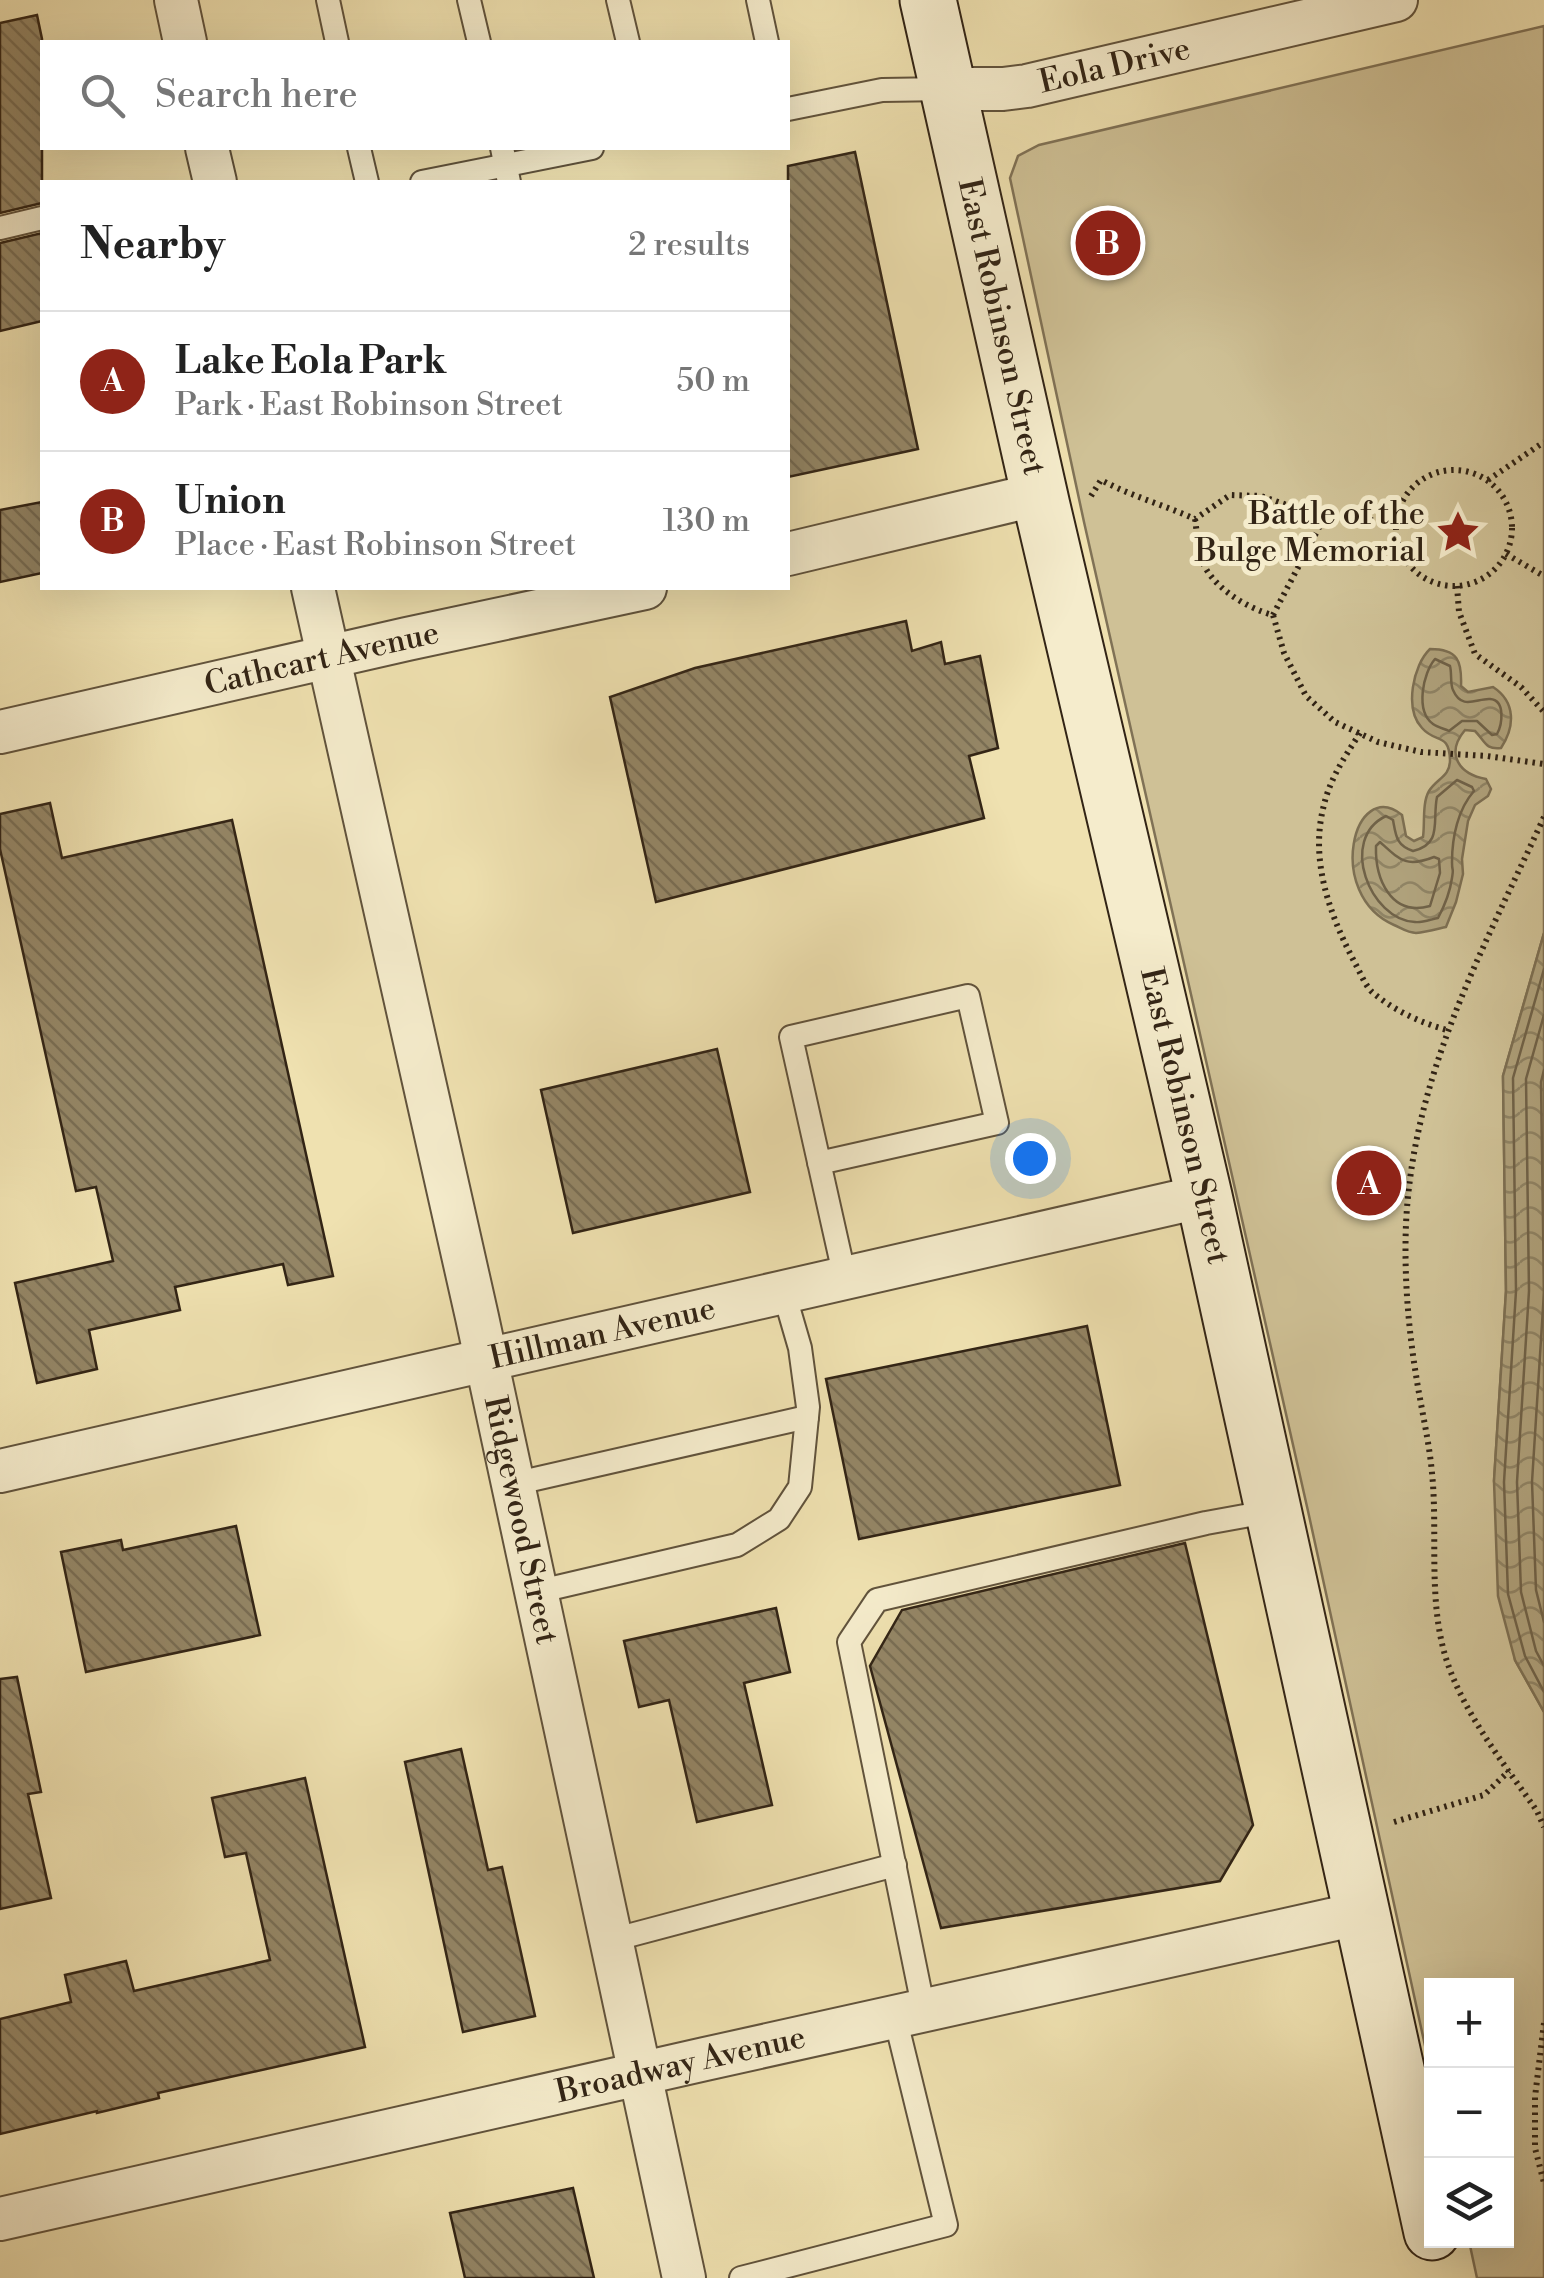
<!DOCTYPE html>
<html lang="en">
<head>
<meta charset="utf-8">
<style>
  :root { --surface:#fff; --page:#f6f6f6; --text:#222; --muted:#767676; --line:#e0e0e0; --accent:#8f2418 }
  body { margin:0; font-family:"Libre Bodoni",serif; background:var(--page); color:var(--text) }
  .controls { position:absolute; right:30px; bottom:30px; display:grid; overflow:hidden; border-radius:0px; box-shadow:0 10px 40px #0002 }
  .controls button { width:90px; height:90px; display:grid; place-items:center; padding:0; border:0; border-bottom:2px solid var(--line); background:var(--surface); color:var(--text); font:50px sans-serif }
  .you { position:absolute; left:1030px; top:1158px; width:35px; height:35px; margin:-25px; border:8px solid #fff; border-radius:50%; background:#1a73e8; box-shadow:0 0 0 15px #1a73e833 }
  .badge { display:grid; place-items:center; width:65px; height:65px; border-radius:50%; background:var(--accent); color:#fff; font-size:32px; font-weight:700 }
  .pin { position:absolute; translate:-50% -50%; border:5px solid #fff; box-shadow:0 2px 10px #0006 }
  .list { margin:0; padding:0; list-style:none }
  h2 { display:flex; justify-content:space-between; align-items:center; height:130px; margin:0; padding:0 40px; font-size:42px }
  h2 small { font-size:32px; font-weight:400; color:var(--muted) }
  .list li { display:grid; grid-template-columns:65px 1fr auto; gap:30px; align-items:center; box-sizing:border-box; height:140px; padding:0 40px; border-top:2px solid var(--line) }
  .list b { display:block; font-size:38px; white-space:nowrap }
  .list p { margin:0; font-size:32px; white-space:nowrap; color:var(--muted) }
  .list em { font-size:32px; font-style:normal; color:var(--muted) }
  .icon { flex:none; width:55px; height:55px; fill:none; stroke:currentColor; stroke-width:2; stroke-linecap:round; stroke-linejoin:round }
  .map { position:relative; flex:none; width:1544px; height:2278px; overflow:hidden }
  .search { position:absolute; background:var(--surface); box-shadow:0 10px 40px #0002; left:40px; top:40px; width:750px; height:110px; display:flex; align-items:center; gap:25px; box-sizing:border-box; padding:0 35px; border-radius:0px; color:var(--muted); font-size:38px }
  .panel { position:absolute; background:var(--surface); box-shadow:0 10px 40px #0002; left:40px; top:180px; width:750px; height:410px; border-radius:0px }
  .map>svg:first-child { display:block }
  .green { fill:#cfc196; stroke:#807256; stroke-width:2.5 }
  .water { fill:url(#water-waves); stroke:#7d6f52; stroke-width:2.5 }
  .lines { fill:none; stroke-linecap:round; stroke-linejoin:round }
  .shore { stroke:#706248; stroke-width:2.5 }
  .building { fill:url(#building-back-hatch); stroke:#322415; stroke-width:2.5 }
  .lane-casing { stroke:#61533c; stroke-width:26 }
  .street-casing { stroke:#61533c; stroke-width:46 }
  .secondary-casing { stroke:#322415; stroke-width:59 }
  .path { stroke:#322415; stroke-width:6; stroke-dasharray:2.5 5; stroke-linecap:butt }
  .lane { stroke:#f5eccc; stroke-width:22 }
  .street { stroke:#f5eccc; stroke-width:42 }
  .secondary { stroke:#f5eccc; stroke-width:55 }
  .labels { text-anchor:middle; dominant-baseline:central; stroke-width:10; stroke-linejoin:round; paint-order:stroke }
  .street-label { font-size:32px; fill:#322415; stroke:#f5eccc }
  .poi-label { font-size:32px; fill:#322415; stroke:#f5eccc; text-anchor:end }
</style>
</head>
<body>
<div class="map">
<svg width="1544" height="2278" viewBox="0 0 1544 2278">
  <defs>
    <pattern id="water-waves" width="16" height="10" patternUnits="userSpaceOnUse" patternTransform="scale(2.5)"><rect width="16" height="10" fill="#afa17b"/><path d="M0 5q4-4 8 0t8 0" fill="none" stroke="#8f8364"/></pattern>
    <pattern id="building-back-hatch" width="6" height="6" patternUnits="userSpaceOnUse" patternTransform="scale(2.5)"><rect width="6" height="6" fill="#948666"/><path d="M-1 5l2 2M0 0l6 6M5-1l2 2" fill="none" stroke="#796d53"/></pattern>
  </defs>
  <rect width="100%" height="100%" fill="#efe1b0"/>
  <filter id="stains"><feTurbulence type="fractalNoise" baseFrequency=".002" numOctaves="4"/><feColorMatrix values="0 0 0 0 .2 0 0 0 0 .09 0 0 0 0 .02 0 0 0 .5 -.17"/></filter>
  <radialGradient id="worn" r=".72"><stop offset=".6" stop-color="#630" stop-opacity="0"/><stop offset="1" stop-color="#630" stop-opacity=".3"/></radialGradient>
  <polygon class="green" points="1544,26 1544,933 1503,1076 1506,1291 1494,1481 1515,1660 1544,1712 1544,2278 1477,2278 1469,2241 1506,2240 1506,1986 1432,1986 1431,2073 1308,1511 1084,522 1010,178 1018,156 1039,145"/>
  <g class="water">
    <path d="M1430 649C1458 649 1462 661 1461 686L1468 692 1493 687C1516 702 1515 727 1501 748 1485 750 1485 741 1475 731L1465 730C1445 754 1459 774 1486 779L1491 789 1488 796 1475 805 1468 821 1462 859 1463 874 1456 902 1446 927C1437 929 1426 932 1416 933 1408 933 1401 928 1394 925 1324 894 1354 776 1402 815L1406 836 1414 841 1423 837C1425 823 1422 803 1429 791 1437 778 1450 777 1450 760 1449 732 1436 744 1422 728 1404 709 1413 665 1430 649Z"/>
    <polygon points="1544,933 1544,1712 1515,1660 1498,1596 1494,1481 1506,1291 1503,1076"/>
  </g>
  <g class="lines">
    <g class="shore">
      <path d="M1435 659 1450 666C1452 673 1450 684 1453 690 1462 711 1477 698 1490 699 1506 700 1502 725 1497 734L1492 735 1477 721H1462L1449 731C1445 729 1437 727 1433 724 1415 711 1423 673 1435 659Z"/>
      <path d="M1457 780 1472 787 1474 791C1458 809 1452 837 1452 862 1452 874 1454 866 1452 878 1450 892 1445 905 1438 918 1432 919 1422 923 1415 922 1370 920 1338 839 1386 816L1393 820C1396 836 1396 845 1413 851 1443 844 1432 821 1437 797Z"/>
      <path d="M1380 842C1400 860 1406 868 1434 857L1439 859 1440 873 1430 906C1391 917 1375 879 1376 846Z"/>
      <polyline points="1544,969 1513,1078 1516,1291 1504,1482 1508,1594 1525,1656 1544,1692"/>
      <polyline points="1544,1015 1526,1079 1529,1291 1517,1482 1521,1592 1536,1651 1544,1666"/>
      <polyline points="1544,1070 1541,1082 1544,1292 1532,1482 1536,1590 1544,1622"/>
    </g>
  </g>
  <g class="building">
    <polygon points="37,15 42,39 42,203 0,213 0,23"/>
    <polygon points="855,152 918,449 788,477 788,166"/>
    <polygon points="42,233 42,321 0,331 0,243"/>
    <polygon points="42,502 42,573 0,582 0,510"/>
    <polygon points="906,621 912,651 941,642 945,664 980,656 998,748 969,756 984,818 656,902 610,697 695,668"/>
    <polygon points="50,803 62,858 232,820 333,1276 288,1285 283,1264 175,1287 180,1310 89,1330 97,1369 37,1383 15,1283 113,1261 96,1187 76,1191 0,849 0,814"/>
    <polygon points="717,1049 750,1192 573,1233 541,1090"/>
    <polygon points="1087,1326 1120,1485 859,1539 826,1379"/>
    <polygon points="236,1526 260,1635 86,1672 61,1552 121,1540 123,1550"/>
    <polygon points="1185,1543 1253,1825 1220,1881 941,1928 870,1666 902,1610"/>
    <polygon points="776,1608 790,1672 744,1683 772,1805 697,1822 669,1700 639,1707 624,1641"/>
    <polygon points="17,1677 41,1792 28,1794 51,1898 0,1909 0,1679"/>
    <polygon points="461,1749 488,1870 502,1867 535,2016 463,2032 405,1762"/>
    <polygon points="305,1778 365,2047 158,2093 159,2098 97,2113 97,2111 0,2134 0,2019 71,2002 65,1975 126,1961 134,1991 270,1960 246,1853 225,1857 212,1798"/>
    <polygon points="573,2188 594,2278 465,2278 450,2213"/>
  </g>
  <g class="lines">
    <g class="lane-casing">
      <g id="lane">
        <polyline points="328,0 337,42"/>
        <polyline points="469,0 479,42"/>
        <polyline points="618,0 628,42"/>
        <polyline points="758,0 767,42"/>
        <polyline points="788,109 882,90 947,89"/>
        <polyline points="359,148 367,182"/>
        <polyline points="502,148 509,182"/>
        <polyline points="422,182 592,148"/>
        <polyline points="0,228 42,218"/>
        <polyline points="819,1163 997,1123 968,996 791,1037 845,1278"/>
        <polyline points="513,1484 807,1417"/>
        <polyline points="536,1592 737,1545 779,1519 800,1487 808,1407 800,1348 784,1293"/>
        <polyline points="612,1940 895,1865"/>
        <polyline points="924,2011 849,1642 877,1600 1206,1523 1272,1511"/>
        <polyline points="741,2278 946,2225 895,2017"/>
      </g>
    </g>
    <g class="street-casing">
      <g id="street">
        <polyline points="176,0 185,42"/>
        <path id="s1" d="M947 89H1003L1027 86 1396 0"/>
        <polyline points="207,148 215,182"/>
        <polyline points="788,554 1039,494"/>
        <path id="s2" d="M313 588 477 1317 684 2278"/>
        <path id="s3" d="M0 732 407 639 645 588"/>
        <path id="s4" d="M0 1471 1204 1196"/>
        <path id="s5" d="M0 2219 705 2059 1362 1913"/>
      </g>
    </g>
    <g class="secondary-casing">
      <g id="secondary">
        <path id="s6" d="M928 0 1042 506 1204 1196 1432 2232"/>
      </g>
    </g>
    <g class="path">
      <circle cx="1454" cy="528" r="58"/>
      <polyline points="1488,480 1544,442"/>
      <path d="M1091 496 1101 480C1131 496 1164 505 1195 519L1230 495 1261 496 1324 518 1396 521"/>
      <path d="M1195 519C1197 531 1197 545 1201 558 1210 586 1246 608 1273 615L1284 653 1306 696 1335 722 1378 742 1421 752 1487 756 1544 764"/>
      <polyline points="1506,554 1544,576"/>
      <polyline points="1457,586 1459,612 1475,654 1521,687 1544,712"/>
      <polyline points="1273,615 1324,518"/>
      <path d="M1360 733C1344 758 1329 780 1323 809 1310 863 1331 918 1356 965 1361 974 1365 985 1372 992 1393 1010 1421 1023 1447 1030"/>
      <path d="M1544 817C1483 950 1413 1074 1406 1224 1404 1274 1408 1326 1416 1375 1421 1408 1429 1440 1432 1473 1438 1532 1428 1597 1445 1655 1461 1710 1504 1764 1537 1811L1544 1827"/>
      <polyline points="1394,1822 1484,1795 1509,1771"/>
      <polyline points="1544,2023 1535,2097 1535,2148 1544,2183"/>
    </g>
    <use href="#lane" class="lane"/>
    <use href="#street" class="street"/>
    <use href="#secondary" class="secondary"/>
  </g>
  <defs>
    <g id="sight-bare" transform="scale(3.45)"><path d="M0-6L1.8-2.2L6-1.7L2.9 1.2L3.7 5.4L0 3.3L-3.7 5.4L-2.9 1.2L-6-1.7L-1.8-2.2Z" fill="#8f2418" stroke="#f5eccc" stroke-width="2.5" paint-order="stroke"/></g>
  </defs>
  <g fill-rule="evenodd">
    <use href="#sight-bare" x="1458" y="532"/>
  </g>
  <g class="labels">
    <g class="street-label">
      <text stroke="none"><textPath href="#s1" startOffset="170">Eola Drive</textPath></text>
      <text stroke="none"><textPath href="#s6" startOffset="335">East Robinson Street</textPath></text>
      <text stroke="none"><textPath href="#s3" startOffset="330">Cathcart Avenue</textPath></text>
      <text stroke="none"><textPath href="#s6" startOffset="1145">East Robinson Street</textPath></text>
      <text stroke="none"><textPath href="#s4" startOffset="618">Hillman Avenue</textPath></text>
      <text stroke="none"><textPath href="#s2" startOffset="955">Ridgewood Street</textPath></text>
      <text stroke="none"><textPath href="#s5" startOffset="698">Broadway Avenue</textPath></text>
    </g>
    <g class="poi-label">
      <text x="1425" y="514">Battle of the<tspan x="1425" dy="37">Bulge Memorial</tspan></text>
    </g>
  </g>
  <rect width="100%" height="100%" filter="url(#stains)"/>
  <rect width="100%" height="100%" fill="url(#worn)"/>
</svg>
<div class="controls">
<button>+</button>
<button>−</button>
<button><svg class="icon" aria-label="layers" viewBox="0 0 24 24"><path d="M12 4l9 5-9 5-9-5zM3 14l9 5 9-5"/></svg></button>
</div>
<div class="you"></div>
<div class="pin badge" style="left:1369px;top:1183px">A</div>
<div class="pin badge" style="left:1108px;top:243px">B</div>
<div class="search"><svg class="icon" aria-label="search" viewBox="0 0 24 24"><circle cx="10" cy="10" r="6"/><path d="M15 15l6 6"/></svg>Search here</div>
<section class="panel">
<h2>Nearby<small>2 results</small></h2>
<ul class="list">
<li><span class="badge">A</span><div><b>Lake Eola Park</b><p>Park · East Robinson Street</p></div><em>50 m</em></li>
<li><span class="badge">B</span><div><b>Union</b><p>Place · East Robinson Street</p></div><em>130 m</em></li>
</ul>
</section>
</div>
</body>
</html>
